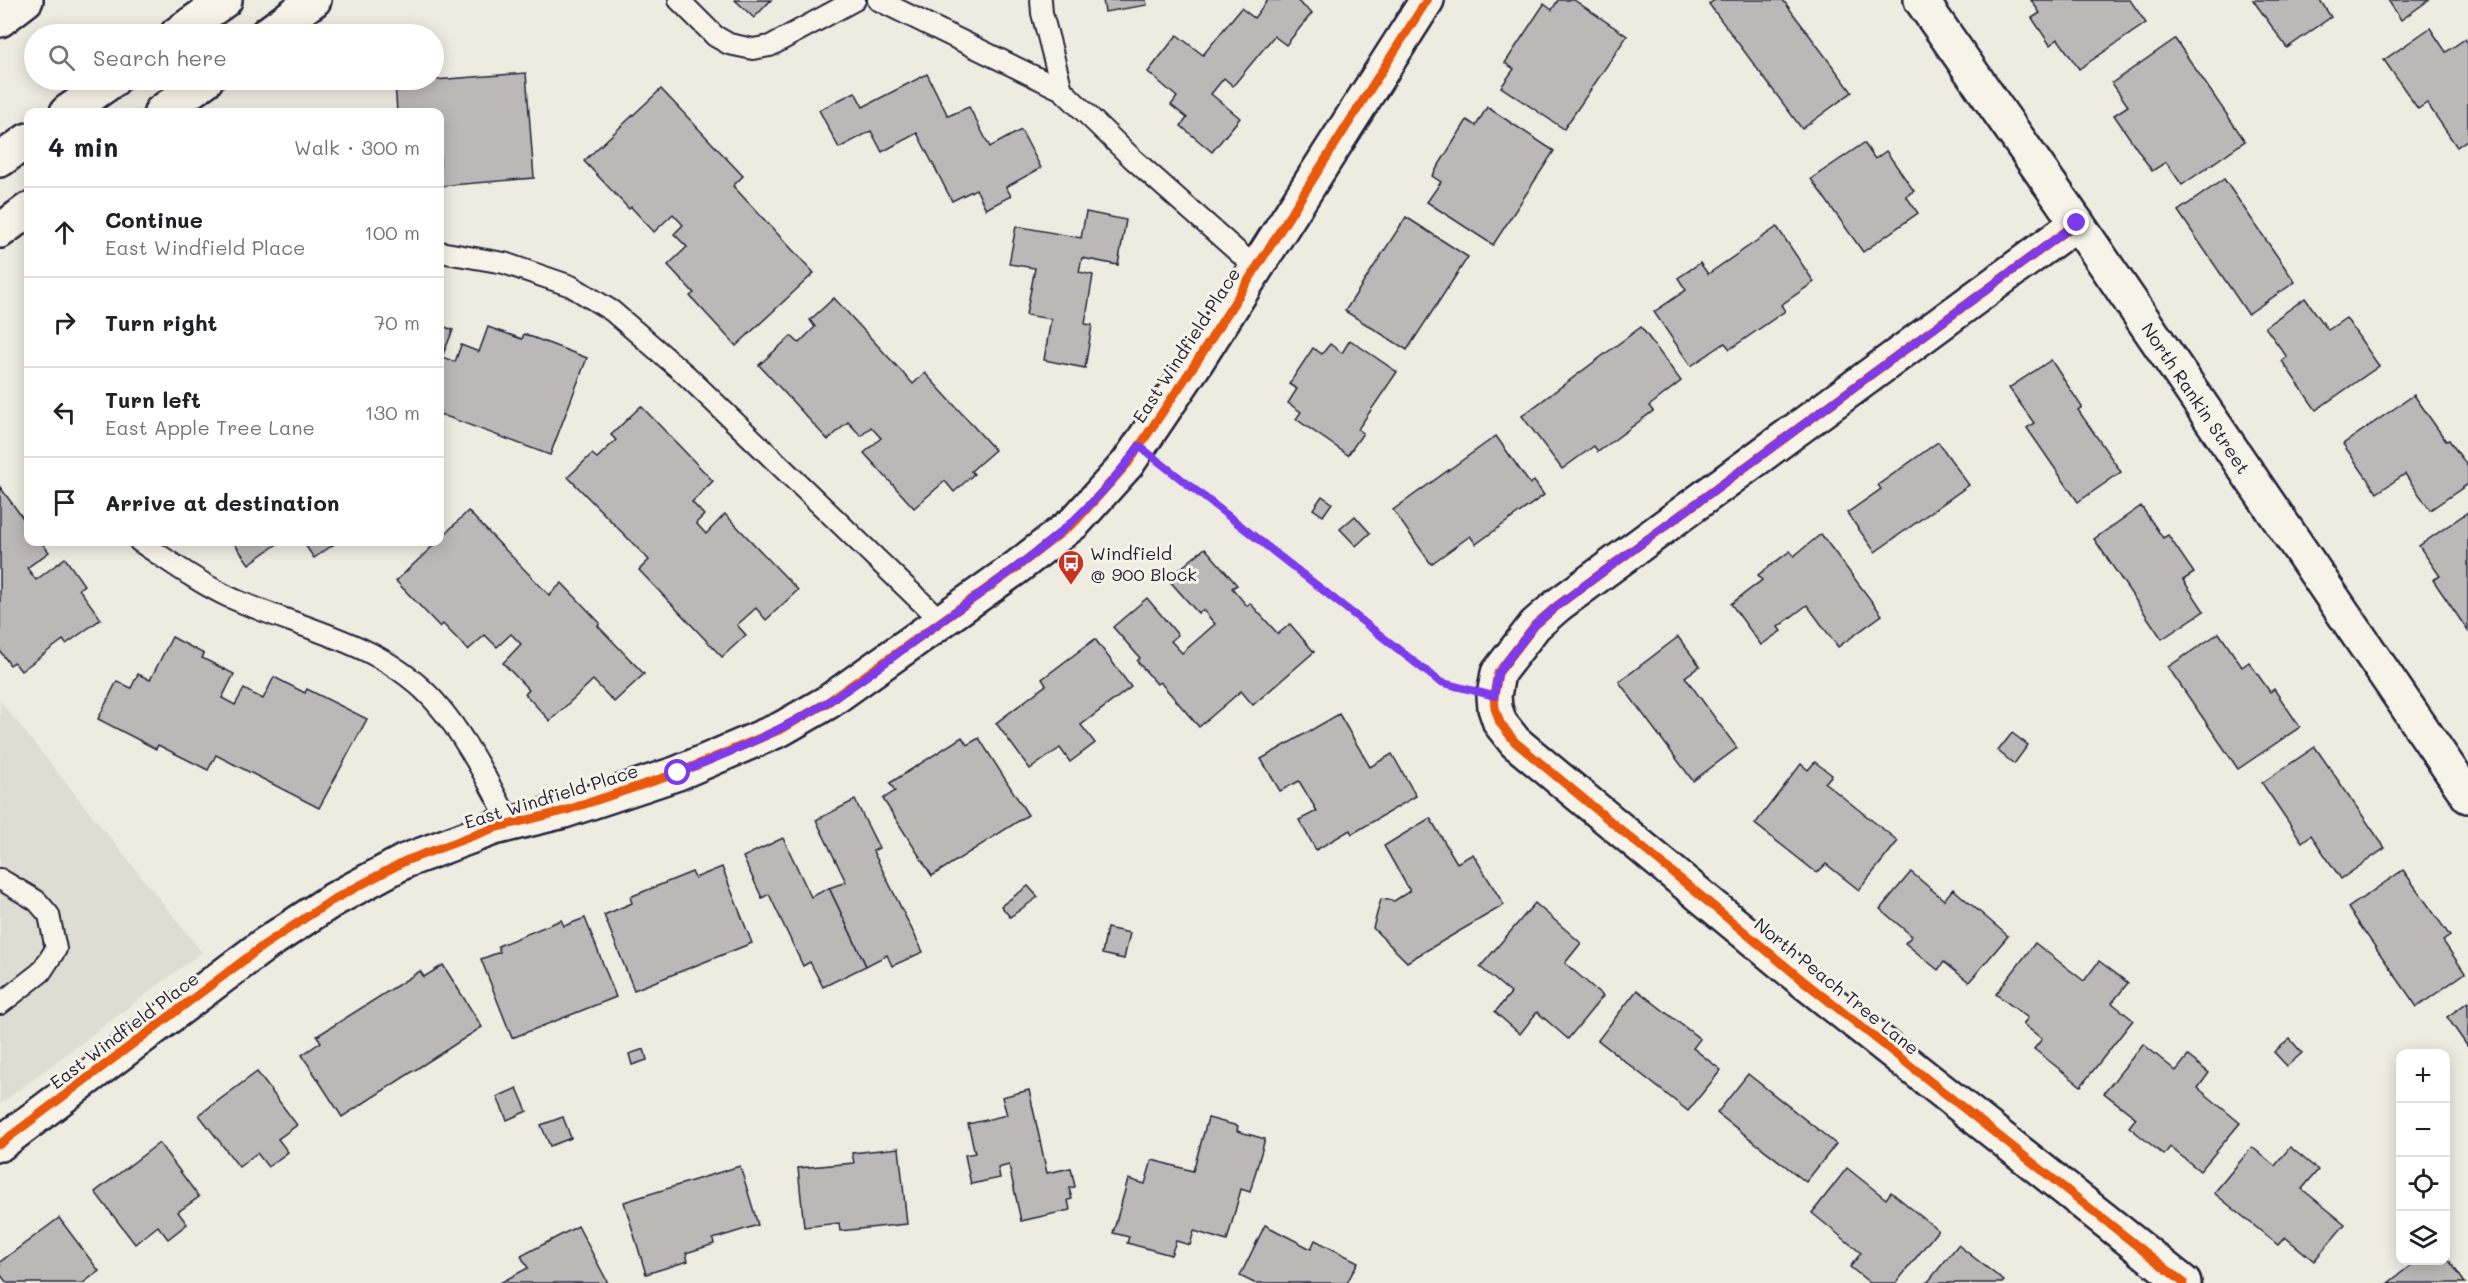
<!DOCTYPE html>
<html lang="en">
<head>
<meta charset="utf-8">
<style>
  :root { --surface:#fff; --page:#f6f6f6; --text:#202124; --muted:#757577; --line:#e0e0e0 }
  body { margin:0; font-family:Mali,sans-serif; background:var(--page); color:var(--text) }
  .controls { position:absolute; right:18px; bottom:18px; display:grid; overflow:hidden; border-radius:12px; box-shadow:0 3px 15px #0003 }
  .controls button { width:54px; height:54px; display:grid; place-items:center; padding:0; border:0; border-bottom:2px solid var(--line); background:var(--surface); color:var(--text); font:30px sans-serif }
  .stop { position:absolute; width:18px; height:18px; margin:-14px; border:4px solid #7c3aed; border-radius:50%; background:#fff }
  .stop.end { background:#7c3aed; border-color:#fff; box-shadow:0 2px 6px #0008 }
  .list { margin:0; padding:0; list-style:none }
  h2 { display:flex; justify-content:space-between; align-items:center; height:78px; margin:0; padding:0 24px; font-size:26px }
  h2 small { font-size:20px; font-weight:400; color:var(--muted) }
  .list li { display:grid; grid-template-columns:39px 1fr auto; gap:18px; align-items:center; box-sizing:border-box; height:90px; padding:0 24px; border-top:2px solid var(--line) }
  .list b { display:block; font-size:22px; white-space:nowrap }
  .list p { margin:0; font-size:20px; white-space:nowrap; color:var(--muted) }
  .list em { font-size:20px; font-style:normal; color:var(--muted) }
  .icon { flex:none; width:33px; height:33px; fill:none; stroke:currentColor; stroke-width:2; stroke-linecap:round; stroke-linejoin:round }
  .map { position:relative; flex:none; width:2468px; height:1283px; overflow:hidden }
  .search { position:absolute; background:var(--surface); box-shadow:0 3px 15px #0003; left:24px; top:24px; width:420px; height:66px; display:flex; align-items:center; gap:15px; box-sizing:border-box; padding:0 21px; border-radius:33px; color:var(--muted); font-size:22px }
  .panel { position:absolute; background:var(--surface); box-shadow:0 3px 15px #0003; left:24px; top:108px; width:420px; height:438px; border-radius:12px }
  .map>svg:first-child { display:block }
  .built { fill:#dfdcd4 }
  .building { fill:#bbb8b7; stroke:#22223b; stroke-width:1.5 }
  .lines { fill:none; stroke-linecap:round; stroke-linejoin:round }
  .service-casing { stroke:#22223b; stroke-width:24 }
  .minor-casing { stroke:#22223b; stroke-width:38 }
  .secondary-casing { stroke:#22223b; stroke-width:38 }
  .path { stroke:#22223b; stroke-width:4; stroke-dasharray:4.5 4.5; stroke-linecap:butt }
  .service { stroke:#f7f3e8; stroke-width:20 }
  .minor { stroke:#f7f3e8; stroke-width:33 }
  .secondary { stroke:#f7f3e8; stroke-width:33 }
  .cycleway-casing { stroke:#f7f3e8; stroke-width:13 }
  .cycleway { stroke:#e8590c; stroke-width:9 }
  .route { stroke:#7c3aed; stroke-width:8 }
  .labels { text-anchor:middle; dominant-baseline:central; stroke-width:6; stroke-linejoin:round; paint-order:stroke }
  .street-label { font-size:18px; fill:#22223b; stroke:#f7f3e8 }
  .poi-label { font-size:18px; fill:#22223b; stroke:#f7f3e8; text-anchor:start }
</style>
</head>
<body>
<div class="map">
<svg width="2468" height="1283" viewBox="0 0 2468 1283">
  <rect width="100%" height="100%" fill="#eeebe1"/>
  <filter id="ink" filterUnits="userSpaceOnUse"><feTurbulence type="fractalNoise" baseFrequency=".0167" numOctaves="2"/><feDisplacementMap in="SourceGraphic" scale="12" xChannelSelector="R" yChannelSelector="G"/><feConvolveMatrix kernelMatrix="1 2 1 2 8 2 1 2 1" color-interpolation-filters="sRGB"/></filter>
  <g filter="url(#ink)">
    <polygon class="built" points="0,701 202,952 0,1104"/>
    <g class="building">
      <polygon points="735,0 771,0 754,18"/>
      <polygon points="1103,0 1146,0 1147,5 1105,12"/>
      <polygon points="1268,0 1296,0 1312,13 1286,45 1274,36 1233,86 1224,78 1211,94 1240,118 1212,152 1181,126 1187,118 1171,105 1177,97 1148,72 1177,35 1203,55 1241,8 1254,18"/>
      <polygon points="1558,0 1574,0 1627,36 1564,129 1501,87 1514,69 1505,63 1544,4 1552,10"/>
      <polygon points="1715,0 1783,0 1852,92 1802,129 1709,4"/>
      <polygon points="2031,0 2130,0 2146,23 2079,69 2058,39 2050,45 2032,18 2040,13"/>
      <polygon points="2253,0 2320,0 2331,17 2287,48"/>
      <polygon points="2388,0 2429,0 2401,20"/>
      <polygon points="2430,28 2446,52 2465,39 2468,43 2468,139 2457,147 2427,103 2418,109 2384,60"/>
      <polygon points="2175,39 2245,141 2182,185 2166,162 2152,171 2114,115 2128,106 2112,83"/>
      <polygon points="526,73 534,178 440,186 440,112 397,112 395,83"/>
      <polygon points="927,74 948,116 969,107 990,147 1021,130 1041,168 1006,187 1011,196 986,209 976,189 952,201 917,133 882,152 871,131 839,148 819,110 855,92 863,107"/>
      <polygon points="661,89 743,176 733,186 814,273 736,346 690,296 694,293 668,265 687,247 674,234 683,225 673,214 654,232 631,207 629,209 584,161"/>
      <polygon points="1487,107 1554,151 1493,245 1427,202 1441,182 1432,176 1467,120 1476,126"/>
      <polygon points="1864,143 1875,159 1886,151 1914,191 1906,196 1918,213 1863,252 1811,179"/>
      <polygon points="2224,179 2295,282 2248,314 2178,211"/>
      <polygon points="1086,212 1126,220 1118,265 1082,258 1079,272 1093,275 1085,324 1092,325 1085,368 1044,360 1051,319 1026,315 1035,268 1009,264 1016,226 1081,238"/>
      <polygon points="1406,217 1468,257 1407,350 1345,311"/>
      <polygon points="1777,227 1814,282 1781,305 1785,311 1730,349 1725,343 1691,366 1654,312 1686,290 1678,278 1700,263 1708,274"/>
      <polygon points="834,298 913,384 925,373 995,450 971,471 974,474 954,492 945,481 914,508 864,453 881,438 871,427 861,436 848,422 828,440 759,365 791,336 799,343 815,327 810,320"/>
      <polygon points="2305,298 2328,330 2346,318 2379,366 2316,410 2282,361 2287,357 2265,327"/>
      <polygon points="440,325 453,330 442,357 455,362 461,345 479,352 488,327 522,339 524,334 587,358 550,455 440,414 440,417"/>
      <polygon points="1641,327 1681,381 1649,406 1653,411 1598,452 1594,446 1562,469 1522,416"/>
      <polygon points="1350,340 1397,372 1358,429 1363,433 1348,455 1296,419 1301,412 1288,403 1297,389 1289,384 1313,348 1322,354 1330,344 1342,353"/>
      <polygon points="2051,360 2082,407 2078,410 2121,472 2078,502 2027,428 2034,423 2009,388"/>
      <polygon points="2414,395 2446,441 2449,440 2468,467 2468,484 2430,510 2405,474 2377,493 2343,444"/>
      <polygon points="641,406 713,481 692,502 704,515 696,523 706,534 725,514 798,590 766,620 756,608 737,625 746,635 722,657 639,570 649,560 568,477 592,454 597,458 616,440 611,435"/>
      <polygon points="1496,436 1530,484 1534,481 1544,495 1476,544 1470,536 1431,564 1393,510"/>
      <polygon points="1938,442 1969,485 1875,552 1847,513 1881,489 1878,485"/>
      <polygon points="0,487 28,525 28,542 41,542 49,552 27,568 36,580 65,558 84,585 79,589 101,619 66,644 63,640 21,671 14,662 10,665 0,651"/>
      <polygon points="1322,496 1332,503 1323,516 1313,509"/>
      <polygon points="2141,506 2163,538 2168,535 2194,573 2183,580 2204,611 2162,639 2094,539"/>
      <polygon points="468,511 549,595 562,583 600,623 598,626 644,674 614,702 593,680 550,721 525,694 529,690 503,663 521,644 511,634 497,647 485,635 468,650 443,624 440,627 396,581 437,542 440,542 440,539"/>
      <polygon points="2468,512 2468,631 2433,580 2440,576 2419,546"/>
      <polygon points="1355,516 1370,533 1356,546 1340,529"/>
      <polygon points="1821,534 1882,615 1838,647 1807,605 1778,627 1781,631 1761,645 1731,604 1762,580 1758,575 1790,551 1794,556"/>
      <polygon points="233,542 280,542 249,564"/>
      <polygon points="303,542 337,542 314,558"/>
      <polygon points="1205,548 1237,585 1232,588 1247,606 1250,603 1278,634 1290,624 1314,652 1253,705 1241,691 1199,727 1160,682 1157,684 1137,661 1140,658 1113,627 1147,598 1178,635 1171,641 1182,653 1215,624 1203,610 1198,613 1168,579"/>
      <polygon points="2219,633 2242,667 2249,662 2270,692 2274,689 2300,727 2238,769 2168,667"/>
      <polygon points="172,637 204,654 202,658 234,674 222,698 235,705 244,689 263,699 274,677 305,693 307,689 367,719 319,808 216,755 208,770 158,745 156,749 98,719 117,681 131,688 138,674 150,680"/>
      <polygon points="1678,637 1700,666 1685,677 1737,748 1693,781 1619,682"/>
      <polygon points="1095,639 1131,687 1081,725 1095,743 1070,762 1060,748 1030,769 996,723 1046,685 1042,679"/>
      <polygon points="1339,714 1370,767 1392,754 1416,796 1352,834 1350,830 1316,850 1299,820 1317,811 1299,781 1280,791 1261,759"/>
      <polygon points="2012,733 2028,745 2014,764 1998,751"/>
      <polygon points="962,737 967,745 979,738 1028,815 932,876 883,799 895,791 890,783"/>
      <polygon points="2315,747 2385,848 2341,879 2311,835 2302,842 2262,783"/>
      <polygon points="1815,762 1832,775 1825,783 1898,841 1859,890 1826,864 1817,873 1755,824 1801,764 1808,770"/>
      <polygon points="855,800 879,848 873,851 923,952 892,966 887,955 866,966 829,888 846,882 816,820"/>
      <polygon points="1430,818 1457,863 1473,854 1504,905 1407,962 1373,928 1381,899 1394,901 1410,891 1384,846"/>
      <polygon points="783,838 811,897 829,888 866,966 823,987 810,962 803,966 769,894 762,898 743,857"/>
      <polygon points="722,867 752,943 634,990 604,915 632,903 630,897 692,872 695,878"/>
      <polygon points="2403,870 2450,936 2443,941 2465,973 2417,1007 2348,908"/>
      <polygon points="1911,872 1944,900 1953,889 2008,936 1969,982 1944,962 1938,970 1905,943 1912,936 1880,909"/>
      <polygon points="1028,886 1038,897 1010,917 1001,906"/>
      <polygon points="1535,903 1581,943 1565,963 1603,996 1568,1039 1537,1012 1520,1034 1495,1012 1511,993 1480,967"/>
      <polygon points="585,918 616,997 512,1038 481,959 500,952 498,946 561,920 564,926"/>
      <polygon points="1107,928 1130,933 1124,959 1102,954"/>
      <polygon points="2035,943 2084,981 2099,961 2128,983 2112,1003 2133,1020 2081,1086 2034,1049 2042,1039 2023,1024 2028,1018 1996,994"/>
      <polygon points="443,965 482,1027 342,1117 302,1055 321,1042 317,1036 420,971 424,977"/>
      <polygon points="1637,990 1700,1039 1693,1048 1721,1070 1688,1111 1598,1040"/>
      <polygon points="2468,1002 2468,1047 2447,1017"/>
      <polygon points="2290,1039 2302,1053 2287,1066 2274,1052"/>
      <polygon points="2143,1044 2176,1071 2188,1056 2209,1073 2198,1088 2240,1123 2200,1171 2170,1147 2164,1155 2129,1127 2136,1118 2104,1093"/>
      <polygon points="644,1049 647,1060 632,1065 629,1054"/>
      <polygon points="257,1072 297,1125 278,1139 288,1152 268,1167 257,1153 239,1167 199,1115"/>
      <polygon points="1748,1074 1836,1144 1806,1182 1717,1113"/>
      <polygon points="517,1088 527,1111 507,1120 497,1097"/>
      <polygon points="1029,1090 1047,1173 1071,1168 1075,1187 1069,1188 1072,1199 1068,1200 1070,1210 1021,1221 1009,1165 998,1168 1000,1178 971,1184 965,1155 975,1153 968,1124 1007,1115 1002,1097"/>
      <polygon points="563,1117 571,1138 550,1146 541,1125"/>
      <polygon points="1208,1118 1238,1126 1237,1131 1265,1139 1250,1192 1241,1189 1227,1241 1194,1231 1190,1245 1176,1241 1171,1255 1127,1243 1129,1237 1113,1233 1128,1179 1145,1184 1152,1160 1193,1171"/>
      <polygon points="159,1143 199,1197 178,1212 187,1224 168,1239 158,1226 135,1244 95,1192"/>
      <polygon points="2252,1147 2275,1166 2290,1147 2318,1170 2302,1189 2345,1224 2314,1261 2285,1237 2278,1245 2214,1193"/>
      <polygon points="899,1148 907,1224 840,1231 839,1223 804,1227 798,1168 854,1163 852,1153"/>
      <polygon points="740,1166 758,1225 713,1239 714,1244 686,1253 688,1261 646,1274 624,1202"/>
      <polygon points="1847,1168 1886,1199 1891,1192 1938,1230 1896,1283 1870,1283 1850,1267 1861,1253 1812,1213"/>
      <polygon points="59,1218 99,1271 83,1283 7,1283 0,1274 0,1262"/>
      <polygon points="1265,1225 1311,1249 1315,1240 1358,1262 1347,1283 1254,1283 1240,1276"/>
      <polygon points="578,1226 608,1283 500,1283 528,1268 521,1256"/>
      <polygon points="1958,1245 2004,1281 2002,1283 1927,1283"/>
      <polygon points="2446,1256 2465,1283 2388,1283 2418,1260 2446,1260"/>
    </g>
    <g class="lines">
      <g class="service-casing">
        <g id="service">
          <polyline points="679,0 715,36 729,44 753,49 770,46 855,0"/>
          <polyline points="878,0 1062,90 1132,158 1256,268"/>
          <polyline points="1041,0 1042,13 1062,90"/>
          <polyline points="440,252 504,263 571,286 612,311 685,374 941,621"/>
          <path d="M140 542C169 561 197 582 229 597 301 630 383 641 437 704 468 740 488 783 511 824"/>
          <polyline points="0,879 37,901 49,915 56,949 41,972 0,1004"/>
        </g>
      </g>
      <g class="minor-casing">
        <g id="minor">
          <polyline points="1921,0 2077,223 2468,796"/>
          <polyline points="0,20 26,0"/>
          <polyline points="2077,223 1558,605 1535,625 1498,673 1494,696 1495,708 1500,723 1515,742 1801,979 2184,1283"/>
          <polyline points="0,1144 264,945 331,901 405,861 494,828 564,811 678,773 781,729 828,702 1016,568 1075,522 1128,463 1197,361 1427,0"/>
        </g>
      </g>
      <g class="secondary-casing">
        <g id="secondary">
          <polyline points="177,34 225,0"/>
          <polyline points="267,34 314,0"/>
          <polyline points="67,112 113,80"/>
          <polyline points="161,112 206,80"/>
          <polyline points="0,160 28,140"/>
          <polyline points="0,231 28,210"/>
        </g>
      </g>
      <polyline class="path" points="1169,468 1441,682 1458,688"/>
      <use href="#service" class="service"/>
      <use href="#minor" class="minor"/>
      <use href="#secondary" class="secondary"/>
      <g class="cycleway-casing">
        <g id="cycleway">
          <polyline points="2077,223 1558,605 1535,625 1498,673 1494,696 1495,708 1500,723 1515,742 1801,979 2184,1283"/>
          <polyline points="0,1144 264,945 331,901 405,861 494,828 564,811 678,773 781,729 828,702 1016,568 1075,522 1128,463 1197,361 1427,0"/>
        </g>
      </g>
      <use href="#cycleway" class="cycleway"/>
    </g>
  </g>
  <g class="lines" filter="url(#ink)">
    <path class="route" d="M678 773C729 753 779 732 826 703 868 678 906 646 946 618 1018 567 1088 520 1139 446L1440 682 1494 696 1498 673 1535 625 1558 605 2077 223"/>
  </g>
  <defs>
    <g id="bus-pin" transform="scale(1.35)"><path d="M0 17L-7.5 6A9.5 9.5 0 1 1 7.5 6Z" fill="#c8321e" stroke="#f7f3e8"/><path d="M-5-6H5V4H4V6H2V4H-2V6H-4V4H-5ZM-3.5-4V0h7V-4ZM-3.5 1.2v1.5H-2V1.2ZM2 1.2v1.5H3.5V1.2Z" fill="#fff"/></g>
  </defs>
  <g fill-rule="evenodd">
    <use href="#bus-pin" x="1071" y="563"/>
  </g>
  <g class="labels">
    <g class="street-label">
      <text transform="translate(1186 345) rotate(-57)">East Windfield Place</text>
      <text transform="translate(2196 398) rotate(56)">North Rankin Street</text>
      <text transform="translate(551 796) rotate(-17)">East Windfield Place</text>
      <text transform="translate(1837 986) rotate(39)">North Peach Tree Lane</text>
      <text transform="translate(124 1030) rotate(-37)">East Windfield Place</text>
    </g>
    <g class="poi-label">
      <text x="1090" y="553">Windfield<tspan x="1090" dy="21">@ 900 Block</tspan></text>
    </g>
  </g>
</svg>
<div class="controls">
<button>+</button>
<button>−</button>
<button><svg class="icon" aria-label="locate" viewBox="0 0 24 24"><circle cx="12" cy="12" r="6"/><path d="M12 2v4M12 18v4M2 12h4M18 12h4"/></svg></button>
<button><svg class="icon" aria-label="layers" viewBox="0 0 24 24"><path d="M12 4l9 5-9 5-9-5zM3 14l9 5 9-5"/></svg></button>
</div>
<div class="stop" style="left:678px;top:773px"></div>
<div class="stop end" style="left:2077px;top:223px"></div>
<div class="search"><svg class="icon" aria-label="search" viewBox="0 0 24 24"><circle cx="10" cy="10" r="6"/><path d="M15 15l6 6"/></svg>Search here</div>
<section class="panel">
<h2>4 min<small>Walk · 300 m</small></h2>
<ul class="list">
<li><svg class="icon" aria-label="ahead" viewBox="0 0 24 24"><path d="M12 20V5M6 11l6-6 6 6"/></svg><div><b>Continue</b><p>East Windfield Place</p></div><em>100 m</em></li>
<li><svg class="icon" aria-label="right" viewBox="0 0 24 24"><path d="M7 20v-9h11M14 6l5 5-5 5"/></svg><div><b>Turn right</b></div><em>70 m</em></li>
<li><svg class="icon" aria-label="left" viewBox="0 0 24 24"><path d="M17 20v-9H6M10 6l-5 5 5 5"/></svg><div><b>Turn left</b><p>East Apple Tree Lane</p></div><em>130 m</em></li>
<li><svg class="icon" aria-label="arrive" viewBox="0 0 24 24"><path d="M6 21V4h12l-3 4 3 4H6"/></svg><div><b>Arrive at destination</b></div></li>
</ul>
</section>
</div>
</body>
</html>
